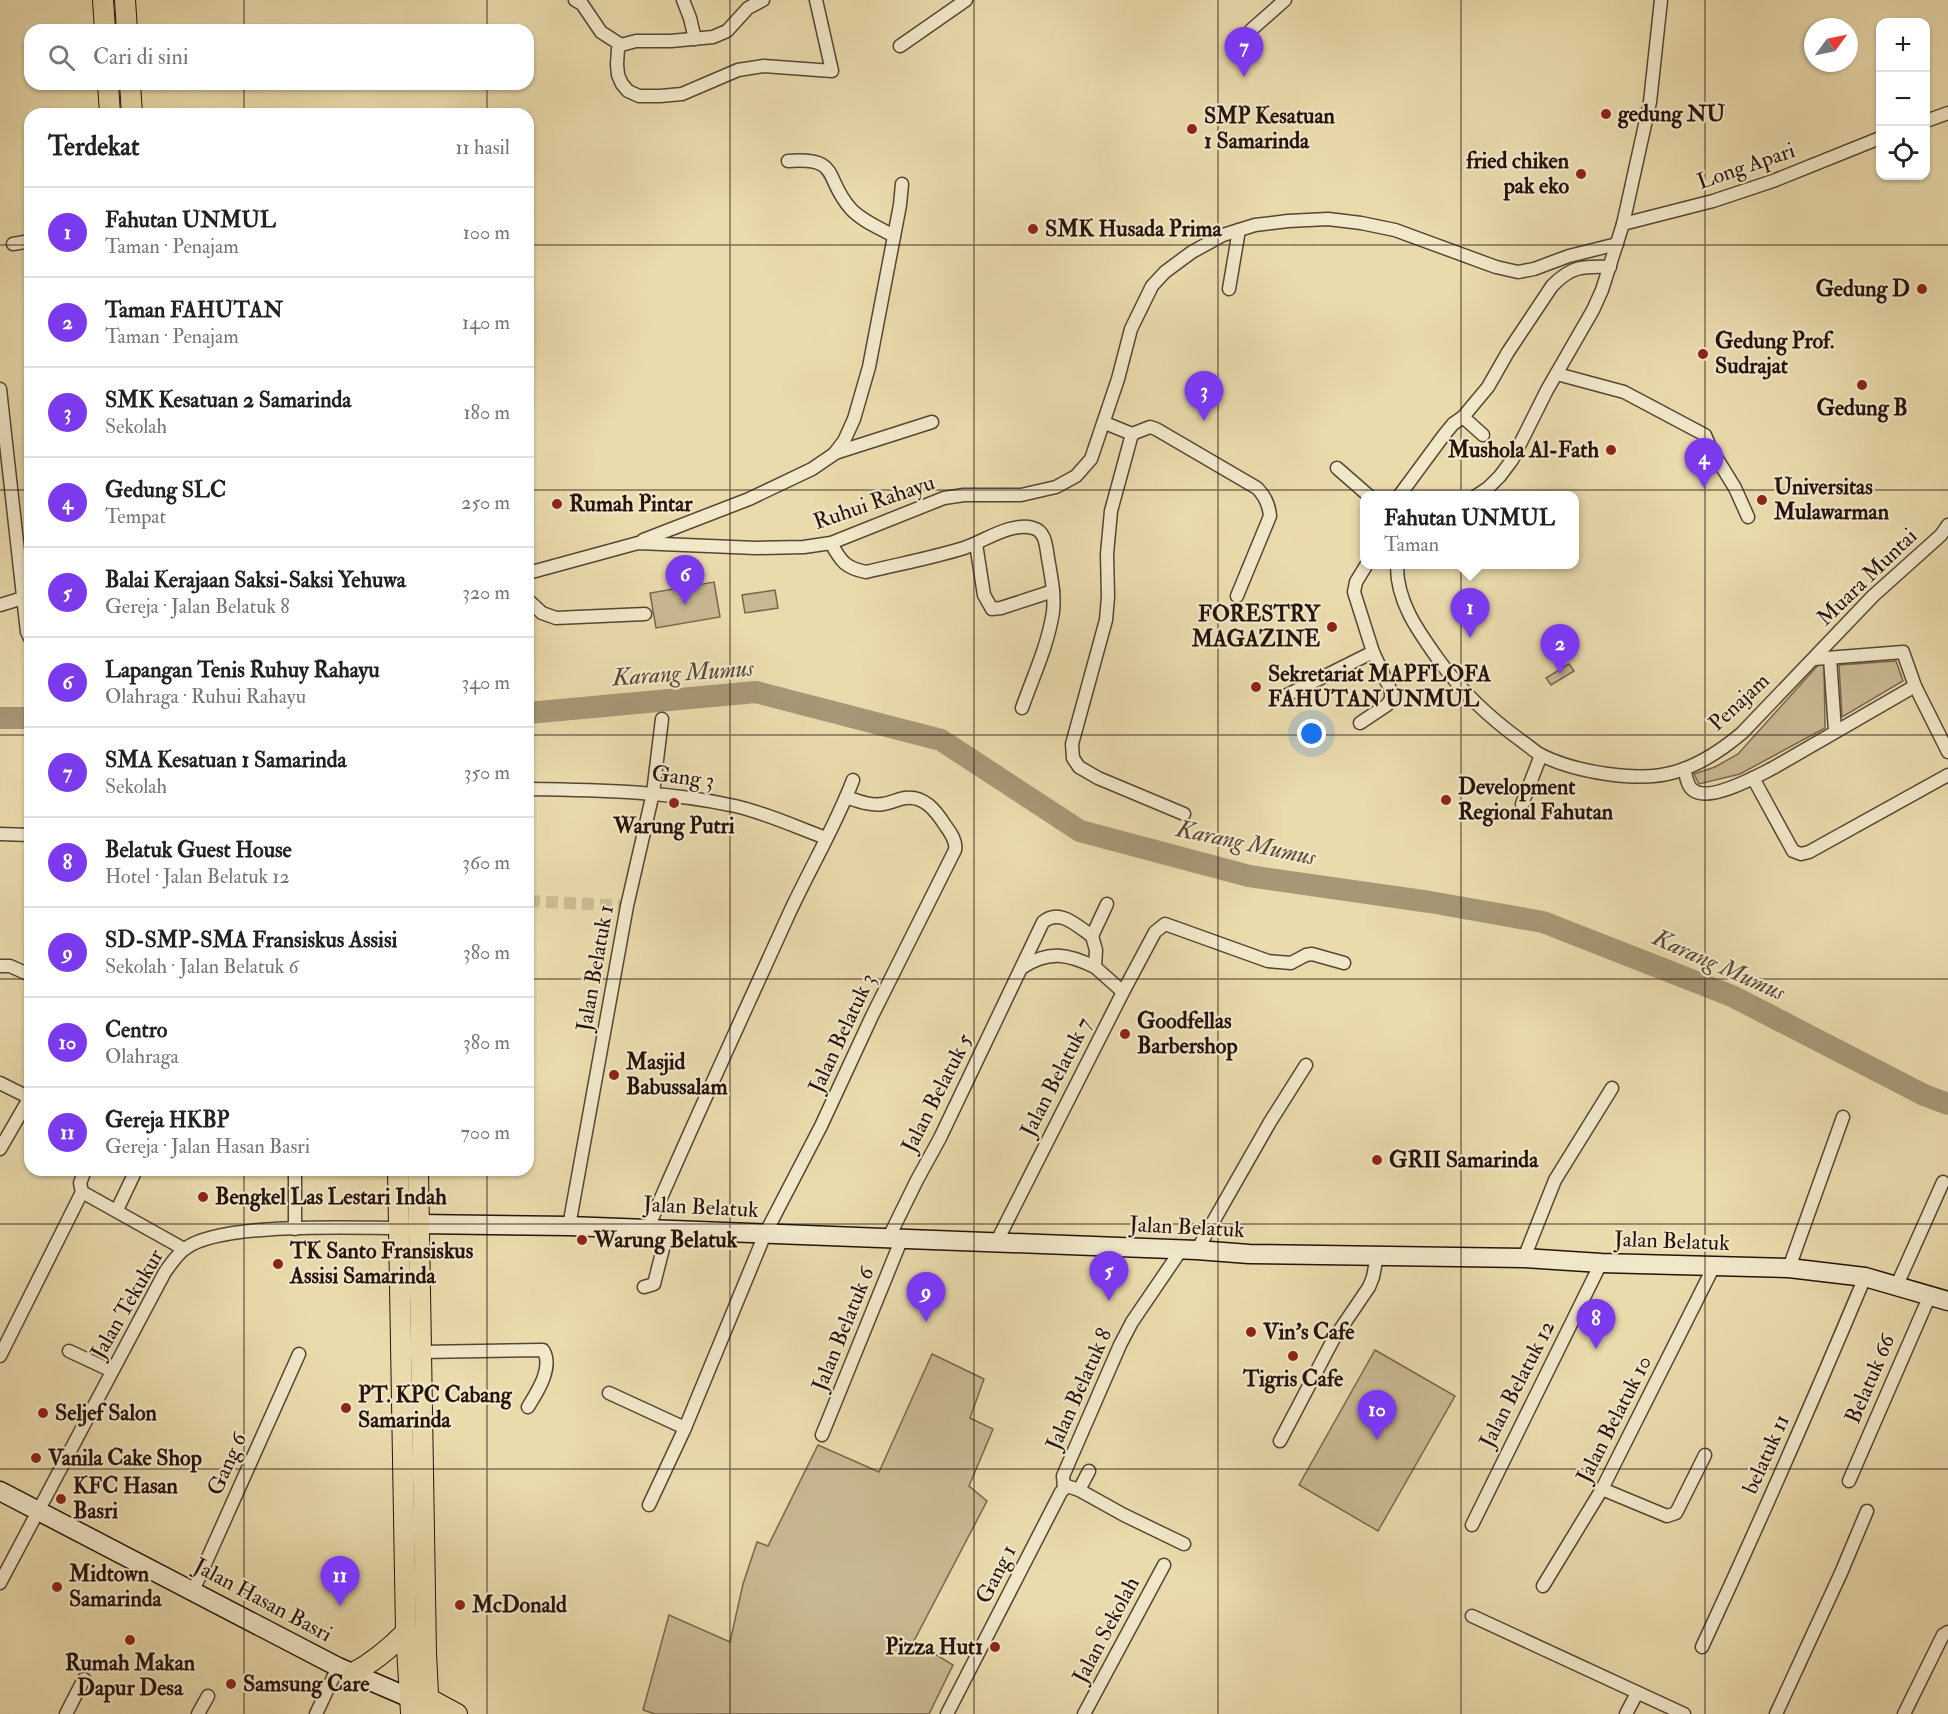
<!DOCTYPE html>
<html lang="id">
<head>
<meta charset="utf-8">
<style>
  :root { --surface:#fff; --page:#f6f6f6; --text:#222; --muted:#767676; --line:#e0e0e0; --accent:#7c3aed }
  body { margin:0; font-family:"IM FELL Double Pica",serif; background:var(--page); color:var(--text) }
  .controls { position:absolute; right:18px; top:18px; display:grid; overflow:hidden; border-radius:12px; box-shadow:0 2px 4px #0004 }
  .controls button { width:54px; height:54px; display:grid; place-items:center; padding:0; border:0; border-bottom:2px solid var(--line); background:var(--surface); color:var(--text); font:30px sans-serif }
  .compass { position:absolute; left:1804px; top:18px; width:54px; height:54px; border-radius:50%; background:var(--surface); box-shadow:0 2px 4px #0004; rotate:57deg }
  .you { position:absolute; left:1312px; top:734px; width:21px; height:21px; margin:-15px; border:4px solid #fff; border-radius:50%; background:#1a73e8; box-shadow:0 0 0 9px #1a73e833 }
  .badge { display:grid; place-items:center; width:39px; height:39px; border-radius:50%; background:var(--accent); color:#fff; font-size:20px; font-weight:700 }
  .pin { position:absolute; translate:-50% -50px; filter:drop-shadow(0 2px 3px #0008) }
  .pin::after { content:''; position:absolute; top:32px; width:21px; height:18px; background:inherit; clip-path:polygon(0 0,100% 0,50% 100%) }
  .popup { position:absolute; left:1360px; top:491px; width:219px; height:78px; box-sizing:border-box; display:grid; place-content:center; border-radius:12px; background:var(--surface); filter:drop-shadow(0 2px 4px #0005); font-size:20px; white-space:nowrap; color:var(--muted) }
  .popup b { font-size:22px; color:var(--text) }
  .popup::after { content:''; position:absolute; left:50%; top:100%; margin-left:-12px; border:12px solid transparent; border-top-color:var(--surface) }
  .list { margin:0; padding:0; list-style:none }
  h2 { display:flex; justify-content:space-between; align-items:center; height:78px; margin:0; padding:0 24px; font-size:26px }
  h2 small { font-size:20px; font-weight:400; color:var(--muted) }
  .list li { display:grid; grid-template-columns:39px 1fr auto; gap:18px; align-items:center; box-sizing:border-box; height:90px; padding:0 24px; border-top:2px solid var(--line) }
  .list b { display:block; font-size:22px; white-space:nowrap }
  .list p { margin:0; font-size:20px; white-space:nowrap; color:var(--muted) }
  .list em { font-size:20px; font-style:normal; color:var(--muted) }
  .icon { flex:none; width:33px; height:33px; fill:none; stroke:currentColor; stroke-width:2; stroke-linecap:round; stroke-linejoin:round }
  .map { position:relative; flex:none; width:1948px; height:1714px; overflow:hidden }
  .search { position:absolute; background:var(--surface); box-shadow:0 2px 4px #0004; left:24px; top:24px; width:510px; height:66px; display:flex; align-items:center; gap:15px; box-sizing:border-box; padding:0 21px; border-radius:18px; color:var(--muted); font-size:22px }
  .panel { position:absolute; background:var(--surface); box-shadow:0 2px 4px #0004; left:24px; top:108px; width:510px; height:1068px; border-radius:18px }
  .map>svg:first-child { display:block }
  .green { fill:#c9b992; stroke:#77664f; stroke-width:1.5 }
  .lines { fill:none; stroke-linecap:round; stroke-linejoin:round }
  .river { stroke:#a79776; stroke-width:22 }
  .street-tunnel { stroke:#ccbd95; stroke-width:12; stroke-dasharray:12 6; stroke-linecap:butt }
  .street-casing { stroke:#564534; stroke-width:15 }
  .secondary-casing { stroke:#25130c; stroke-width:21 }
  .primary-casing { stroke:#25130c; stroke-width:22 }
  .street { stroke:#f1e8ca; stroke-width:12 }
  .secondary { stroke:#f1e8ca; stroke-width:18 }
  .primary { stroke:#eadbad; stroke-width:20 }
  .grid { fill:none; stroke:#25130c; stroke-width:1.5; stroke-opacity:0.55 }
  .poi-dot { fill:#8f2418; stroke:#f1e8ca; stroke-width:2 }
  .labels { text-anchor:middle; dominant-baseline:central; stroke-width:4.5; stroke-linejoin:round; paint-order:stroke }
  .poi-label { font-size:22px; font-weight:bold; fill:#25130c; stroke:#f1e8ca; text-anchor:start }
  .street-label { font-size:22px; fill:#25130c; stroke:#f1e8ca }
  .water-label { font-size:24px; font-style:italic; fill:#594836; stroke:#f1e8ca }
</style>
</head>
<body>
<div class="map">
<svg width="1948" height="1714" viewBox="0 0 1948 1714">
  <rect width="100%" height="100%" fill="#eadbad"/>
  <filter id="stains"><feTurbulence type="fractalNoise" baseFrequency=".00333" numOctaves="4"/><feColorMatrix values="0 0 0 0 .2 0 0 0 0 .09 0 0 0 0 .02 0 0 0 .5 -.17"/></filter>
  <radialGradient id="worn" r=".72"><stop offset=".6" stop-color="#630" stop-opacity="0"/><stop offset="1" stop-color="#630" stop-opacity=".3"/></radialGradient>
  <g class="green">
    <polygon points="714,582 720,617 656,628 650,593"/>
    <polygon points="775,590 778,608 745,613 742,595"/>
    <polygon points="1896,661 1903,681 1842,717 1839,665"/>
    <polygon points="1569,664 1574,671 1551,685 1546,678"/>
    <polygon points="1819,664 1824,665 1825,728 1740,774 1699,784 1694,774 1715,767 1738,754"/>
    <polygon points="1375,1350 1455,1396 1378,1531 1299,1485"/>
    <polygon points="932,1354 984,1379 970,1418 993,1429 969,1486 987,1501 914,1641 953,1665 929,1714 655,1714 643,1710 669,1615 730,1642 743,1584 757,1542 768,1546 818,1445 879,1472"/>
  </g>
  <g class="lines">
    <g class="river">
      <polyline points="528,713 756,692 941,740 1080,831 1249,876 1430,902 1543,922 1732,996 1924,1095 1948,1104"/>
      <polyline points="0,718 30,718"/>
    </g>
    <polyline class="street-tunnel" points="528,901 627,906"/>
    <g class="street-casing">
      <g id="street">
        <polyline points="575,0 582,4 601,32 621,45"/>
        <polyline points="683,0 690,18 695,39"/>
        <polyline points="763,0 748,8 727,31 713,37 671,41 636,41 621,45 618,49 617,64 618,75 622,84 628,91 639,96 660,96 682,94 738,70 764,66 832,71 816,0"/>
        <polyline points="1251,30 1285,0"/>
        <polyline points="900,46 966,0"/>
        <polyline points="1926,121 1948,113"/>
        <path d="M788 161C842 157 823 178 851 209 862 221 880 228 894 236"/>
        <polyline points="1623,224 1713,201 1773,181 1880,138"/>
        <polyline points="13,244 30,241"/>
        <polyline points="1229,289 1239,230"/>
        <polyline points="1557,374 1624,392 1705,435 1711,449 1735,488 1748,517"/>
        <polyline points="0,389 27,632 30,638"/>
        <polyline points="1463,417 1483,435"/>
        <path d="M1105 423 1132 434 1150 427 1156 429 1257 488C1265 496 1269 504 1270 516L1237 596"/>
        <polyline points="1132,434 1111,511 1107,554 1108,597 1106,620 1072,744 1073,758 1079,767 1098,778 1184,814"/>
        <polyline points="835,453 932,422"/>
        <polyline points="1337,468 1369,496"/>
        <path d="M1399 496 1444 435 1453 424 1463 417 1488 387 1508 352 1552 286C1571 266 1583 266 1610 267"/>
        <polyline points="1476,496 1488,488 1500,476 1512,460 1547,390 1593,310 1602,290 1623,224 1650,102 1661,0"/>
        <polyline points="643,540 749,499 812,469 834,454 844,441 854,419 869,367 900,205 902,184"/>
        <path d="M831 543C841 562 846 568 866 572 899 564 932 558 964 548 985 541 1010 522 1033 528 1046 531 1046 547 1048 558 1051 576 1055 594 1053 612 1048 645 1033 677 1022 708"/>
        <polyline points="976,544 984,595 992,609 1001,608 1053,591"/>
        <path d="M1397 564C1396 601 1418 631 1438 659 1461 691 1491 719 1523 742 1529 746 1535 752 1541 755 1575 772 1639 783 1675 772 1699 765 1723 749 1742 733L1873 596 1941 535 1948 525"/>
        <polyline points="528,573 638,543 756,548 804,547 831,543 944,498 964,495 1021,495 1056,487 1076,476 1091,459 1118,379 1131,329 1152,286 1165,272 1192,252 1223,235 1255,225 1288,221 1328,219 1361,223 1395,230 1496,267 1518,272 1534,269 1569,256 1617,244"/>
        <polyline points="528,600 542,613 556,618 645,614"/>
        <polyline points="0,605 23,598"/>
        <polyline points="1830,658 1835,731"/>
        <polyline points="1814,659 1903,652 1915,686 1948,752"/>
        <polyline points="1279,699 1373,652"/>
        <polyline points="1360,723 1387,705 1391,699 1391,691 1373,652 1354,592 1356,582 1367,564"/>
        <path d="M1684 769C1686 775 1687 786 1693 790 1709 803 1757 776 1773 768L1915 686"/>
        <polyline points="1753,778 1793,851 1801,854 1809,852 1948,775"/>
        <path d="M528 789C597 790 667 791 735 806 766 813 796 827 826 838"/>
        <polyline points="1522,804 1541,755"/>
        <polyline points="0,834 30,835"/>
        <polyline points="1092,936 1107,904"/>
        <polyline points="0,966 10,966 30,975"/>
        <path d="M1023 967C1049 950 1068 954 1095 967"/>
        <polyline points="0,1083 30,1098"/>
        <polyline points="0,1149 30,1097"/>
        <polyline points="85,1170 80,1183 82,1192 184,1249"/>
        <polyline points="295,1170 295,1229"/>
        <polyline points="117,1210 136,1170"/>
        <polyline points="569,1226 627,906 653,793 662,719"/>
        <path d="M648 1228C693 1123 741 1020 788 916 809 870 835 827 853 780"/>
        <path d="M889 1237 917 1180 940 1138 1043 922C1060 908 1077 926 1092 936L1096 950 1095 967 1123 992"/>
        <polyline points="996,1243 1123,992 1155,932 1165,924 1268,961 1291,963 1306,955 1312,954 1344,963"/>
        <polyline points="1197,1250 1270,1122 1306,1065"/>
        <polyline points="1524,1258 1555,1180 1612,1088"/>
        <polyline points="1789,1268 1843,1117"/>
        <polyline points="1897,1285 1943,1182"/>
        <polyline points="644,1287 654,1284 668,1229"/>
        <polyline points="69,1351 112,1371"/>
        <path d="M421 1352 543 1350C554 1367 537 1392 528 1407"/>
        <polyline points="0,1356 82,1192"/>
        <polyline points="609,1393 685,1428"/>
        <polyline points="822,1435 902,1238"/>
        <polyline points="1280,1441 1333,1340 1369,1287 1373,1277 1377,1256"/>
        <polyline points="1849,1481 1930,1295"/>
        <polyline points="1064,1488 1063,1476 1120,1345 1132,1322 1181,1250"/>
        <polyline points="1602,1489 1667,1516 1676,1513 1705,1455"/>
        <polyline points="1079,1490 1124,1515 1184,1544"/>
        <path d="M649 1505 685 1428 765 1234 821 1126 872 1016 955 850C957 841 950 832 945 825 936 811 924 795 905 798 898 799 891 803 883 804 870 806 858 801 846 797"/>
        <polyline points="1472,1525 1601,1263"/>
        <path d="M0 1583 165 1272C171 1264 177 1254 186 1248 223 1222 351 1228 399 1228"/>
        <polyline points="1543,1586 1602,1489 1714,1266"/>
        <polyline points="193,1591 299,1354"/>
        <polyline points="1472,1616 1684,1714"/>
        <path d="M1702 1647C1759 1524 1813 1401 1865 1277"/>
        <polyline points="66,1714 84,1679"/>
        <polyline points="198,1714 208,1696"/>
        <polyline points="316,1714 338,1667"/>
        <polyline points="947,1714 1061,1492 1067,1486 1079,1490 1089,1471"/>
        <polyline points="1084,1714 1164,1565"/>
        <polyline points="1626,1714 1637,1693"/>
        <polyline points="1776,1714 1841,1573 1867,1511"/>
        <polyline points="1904,1714 1943,1635 1948,1632"/>
      </g>
    </g>
    <g class="secondary-casing">
      <g id="secondary">
        <polyline points="419,1224 569,1226 1197,1250 1249,1254 1524,1258 1601,1263 1789,1268 1865,1277 1948,1301"/>
        <polyline points="0,1491 338,1667 410,1698"/>
      </g>
    </g>
    <g class="primary-casing">
      <g id="primary">
        <polyline points="103,0 105,30"/>
        <polyline points="125,0 127,30"/>
        <polyline points="108,84 110,114"/>
        <polyline points="130,84 132,114"/>
        <polyline points="398,1170 406,1632 411,1713 413,1714"/>
        <polyline points="418,1170 426,1653 429,1714"/>
        <path d="M353 1673C374 1662 389 1649 406 1632"/>
        <polyline points="420,1694 457,1714"/>
      </g>
    </g>
    <use href="#street" class="street"/>
    <use href="#secondary" class="secondary"/>
    <use href="#primary" class="primary"/>
  </g>
  <path class="grid" d="M244 0V30M487 0V30M730 0V1714M974 0V1714M1218 0V1714M1461 0V1714M1705 0V1714M244 84V114M487 84V114M0 245H30M528 245H1948M0 490H30M528 490H1948M0 735H30M528 735H1948M0 979H30M528 979H1948M244 1170V1714M487 1170V1714M0 1224H1948M0 1469H1948"/>
  <g class="poi-dot">
    <circle cx="1606" cy="114" r="6"/>
    <circle cx="1192" cy="129" r="6"/>
    <circle cx="1581" cy="174" r="6"/>
    <circle cx="1033" cy="229" r="6"/>
    <circle cx="1922" cy="289" r="6"/>
    <circle cx="1703" cy="354" r="6"/>
    <circle cx="1862" cy="385" r="6"/>
    <circle cx="1611" cy="450" r="6"/>
    <circle cx="1762" cy="500" r="6"/>
    <circle cx="557" cy="504" r="6"/>
    <circle cx="1332" cy="627" r="6"/>
    <circle cx="1256" cy="687" r="6"/>
    <circle cx="1446" cy="800" r="6"/>
    <circle cx="674" cy="803" r="6"/>
    <circle cx="1125" cy="1034" r="6"/>
    <circle cx="614" cy="1075" r="6"/>
    <circle cx="1377" cy="1160" r="6"/>
    <circle cx="203" cy="1197" r="6"/>
    <circle cx="582" cy="1240" r="6"/>
    <circle cx="278" cy="1264" r="6"/>
    <circle cx="1251" cy="1332" r="6"/>
    <circle cx="1293" cy="1356" r="6"/>
    <circle cx="346" cy="1408" r="6"/>
    <circle cx="43" cy="1413" r="6"/>
    <circle cx="36" cy="1458" r="6"/>
    <circle cx="61" cy="1499" r="6"/>
    <circle cx="57" cy="1587" r="6"/>
    <circle cx="460" cy="1605" r="6"/>
    <circle cx="130" cy="1640" r="6"/>
    <circle cx="995" cy="1647" r="6"/>
    <circle cx="231" cy="1684" r="6"/>
  </g>
  <g class="labels">
    <g class="poi-label">
      <text x="1618" y="114">gedung NU</text>
      <text x="1204" y="116">SMP Kesatuan<tspan x="1204" dy="25">1 Samarinda</tspan></text>
      <text x="1569" y="161" text-anchor="end">fried chiken<tspan x="1569" dy="25">pak eko</tspan></text>
      <text x="1045" y="229">SMK Husada Prima</text>
      <text x="1910" y="289" text-anchor="end">Gedung D</text>
      <text x="1715" y="341">Gedung Prof.<tspan x="1715" dy="25">Sudrajat</tspan></text>
      <text x="1862" y="408" text-anchor="middle">Gedung B</text>
      <text x="1599" y="450" text-anchor="end">Mushola Al-Fath</text>
      <text x="1774" y="487">Universitas<tspan x="1774" dy="25">Mulawarman</tspan></text>
      <text x="569" y="504">Rumah Pintar</text>
      <text x="1320" y="614" text-anchor="end">FORESTRY<tspan x="1320" dy="25">MAGAZINE</tspan></text>
      <text x="1268" y="674">Sekretariat MAPFLOFA<tspan x="1268" dy="25">FAHUTAN UNMUL</tspan></text>
      <text x="1458" y="787">Development<tspan x="1458" dy="25">Regional Fahutan</tspan></text>
      <text x="674" y="826" text-anchor="middle">Warung Putri</text>
      <text x="1137" y="1021">Goodfellas<tspan x="1137" dy="25">Barbershop</tspan></text>
      <text x="626" y="1062">Masjid<tspan x="626" dy="25">Babussalam</tspan></text>
      <text x="1389" y="1160">GRII Samarinda</text>
      <text x="215" y="1197">Bengkel Las Lestari Indah</text>
      <text x="594" y="1240">Warung Belatuk</text>
      <text x="290" y="1251">TK Santo Fransiskus<tspan x="290" dy="25">Assisi Samarinda</tspan></text>
      <text x="1263" y="1332">Vin's Cafe</text>
      <text x="1293" y="1379" text-anchor="middle">Tigris Cafe</text>
      <text x="358" y="1395">PT. KPC Cabang<tspan x="358" dy="25">Samarinda</tspan></text>
      <text x="55" y="1413">Seljef Salon</text>
      <text x="48" y="1458">Vanila Cake Shop</text>
      <text x="73" y="1486">KFC Hasan<tspan x="73" dy="25">Basri</tspan></text>
      <text x="69" y="1574">Midtown<tspan x="69" dy="25">Samarinda</tspan></text>
      <text x="472" y="1605">McDonald</text>
      <text x="983" y="1647" text-anchor="end">Pizza Hut1</text>
      <text x="130" y="1663" text-anchor="middle">Rumah Makan<tspan x="130" dy="25">Dapur Desa</tspan></text>
      <text x="243" y="1684">Samsung Care</text>
    </g>
    <g class="street-label">
      <text transform="translate(1746 166) rotate(-19)">Long Apari</text>
      <text transform="translate(874 502) rotate(-19)">Ruhui Rahayu</text>
      <text transform="translate(1867 577) rotate(-44)">Muara Muntai</text>
      <text transform="translate(1739 702) rotate(-43)">Penajam</text>
      <text transform="translate(683 777) rotate(7)">Gang 3</text>
      <text transform="translate(595 968) rotate(-80)">Jalan Belatuk 1</text>
      <text transform="translate(842 1033) rotate(-65)">Jalan Belatuk 3</text>
      <text transform="translate(1056 1077) rotate(-63)">Jalan Belatuk 7</text>
      <text transform="translate(937 1093) rotate(-63)">Jalan Belatuk 5</text>
      <text transform="translate(701 1207) rotate(3)">Jalan Belatuk</text>
      <text transform="translate(1187 1227) rotate(3)">Jalan Belatuk</text>
      <text transform="translate(1672 1241) rotate(2)">Jalan Belatuk</text>
      <text transform="translate(127 1304) rotate(-60)">Jalan Tekukur</text>
      <text transform="translate(843 1329) rotate(-68)">Jalan Belatuk 6</text>
      <text transform="translate(1870 1379) rotate(-67)">Belatuk 66</text>
      <text transform="translate(1517 1384) rotate(-63)">Jalan Belatuk 12</text>
      <text transform="translate(1079 1389) rotate(-66)">Jalan Belatuk 8</text>
      <text transform="translate(1614 1419) rotate(-63)">Jalan Belatuk 10</text>
      <text transform="translate(1766 1454) rotate(-66)">belatuk 11</text>
      <text transform="translate(227 1464) rotate(-66)">Gang 6</text>
      <text transform="translate(996 1574) rotate(-63)">Gang 1</text>
      <text transform="translate(263 1600) rotate(28)">Jalan Hasan Basri</text>
      <text transform="translate(1106 1630) rotate(-62)">Jalan Sekolah</text>
    </g>
    <g class="water-label">
      <text transform="translate(683 673) rotate(-4)">Karang Mumus</text>
      <text transform="translate(1246 843) rotate(12)">Karang Mumus</text>
      <text transform="translate(1719 965) rotate(24)">Karang Mumus</text>
    </g>
  </g>
  <rect width="100%" height="100%" filter="url(#stains)"/>
  <rect width="100%" height="100%" fill="url(#worn)"/>
</svg>
<div class="controls">
<button>+</button>
<button>−</button>
<button><svg class="icon" aria-label="locate" viewBox="0 0 24 24"><circle cx="12" cy="12" r="6"/><path d="M12 2v4M12 18v4M2 12h4M18 12h4"/></svg></button>
</div>
<svg class="compass" viewBox="-18 -18 36 36"><path d="M0-13l5 13h-10z" fill="#e53935"/><path d="M0 13l5-13h-10z" fill="#767676"/></svg>
<div class="you"></div>
<div class="pin badge" style="left:1470px;top:638px">1</div>
<div class="popup"><b>Fahutan UNMUL</b>Taman</div>
<div class="pin badge" style="left:1560px;top:674px">2</div>
<div class="pin badge" style="left:1204px;top:421px">3</div>
<div class="pin badge" style="left:1704px;top:488px">4</div>
<div class="pin badge" style="left:1109px;top:1301px">5</div>
<div class="pin badge" style="left:685px;top:605px">6</div>
<div class="pin badge" style="left:1244px;top:77px">7</div>
<div class="pin badge" style="left:1596px;top:1349px">8</div>
<div class="pin badge" style="left:926px;top:1322px">9</div>
<div class="pin badge" style="left:1377px;top:1440px">10</div>
<div class="pin badge" style="left:340px;top:1606px">11</div>
<div class="search"><svg class="icon" aria-label="search" viewBox="0 0 24 24"><circle cx="10" cy="10" r="6"/><path d="M15 15l6 6"/></svg>Cari di sini</div>
<section class="panel">
<h2>Terdekat<small>11 hasil</small></h2>
<ul class="list">
<li><span class="badge">1</span><div><b>Fahutan UNMUL</b><p>Taman · Penajam</p></div><em>100 m</em></li>
<li><span class="badge">2</span><div><b>Taman FAHUTAN</b><p>Taman · Penajam</p></div><em>140 m</em></li>
<li><span class="badge">3</span><div><b>SMK Kesatuan 2 Samarinda</b><p>Sekolah</p></div><em>180 m</em></li>
<li><span class="badge">4</span><div><b>Gedung SLC</b><p>Tempat</p></div><em>250 m</em></li>
<li><span class="badge">5</span><div><b>Balai Kerajaan Saksi-Saksi Yehuwa</b><p>Gereja · Jalan Belatuk 8</p></div><em>320 m</em></li>
<li><span class="badge">6</span><div><b>Lapangan Tenis Ruhuy Rahayu</b><p>Olahraga · Ruhui Rahayu</p></div><em>340 m</em></li>
<li><span class="badge">7</span><div><b>SMA Kesatuan 1 Samarinda</b><p>Sekolah</p></div><em>350 m</em></li>
<li><span class="badge">8</span><div><b>Belatuk Guest House</b><p>Hotel · Jalan Belatuk 12</p></div><em>360 m</em></li>
<li><span class="badge">9</span><div><b>SD-SMP-SMA Fransiskus Assisi</b><p>Sekolah · Jalan Belatuk 6</p></div><em>380 m</em></li>
<li><span class="badge">10</span><div><b>Centro</b><p>Olahraga</p></div><em>380 m</em></li>
<li><span class="badge">11</span><div><b>Gereja HKBP</b><p>Gereja · Jalan Hasan Basri</p></div><em>700 m</em></li>
</ul>
</section>
</div>
</body>
</html>
